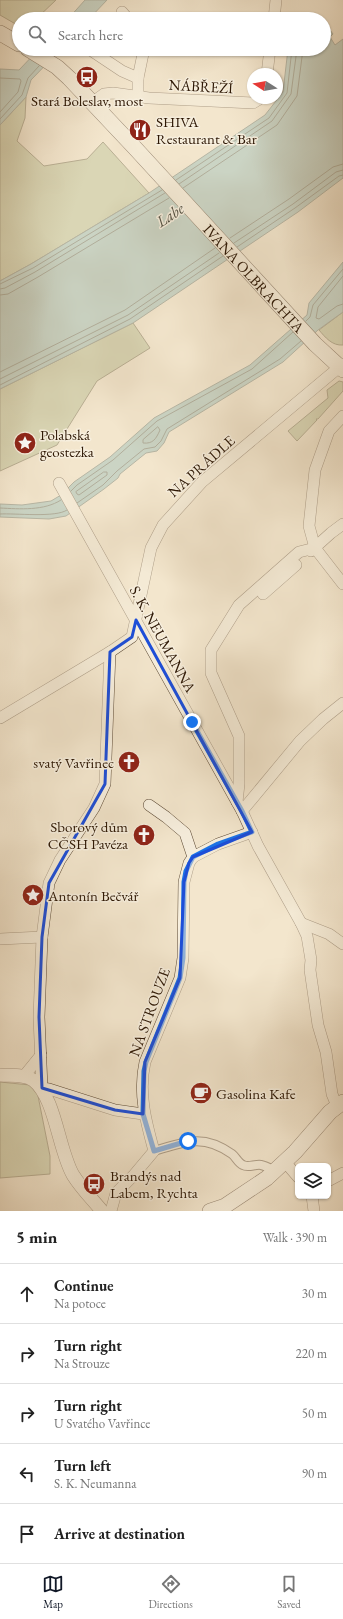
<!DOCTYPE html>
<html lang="en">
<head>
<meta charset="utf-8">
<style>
  :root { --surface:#fff; --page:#f6f6f6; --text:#222; --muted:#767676; --line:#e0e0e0; --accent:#111827 }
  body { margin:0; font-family:"EB Garamond",serif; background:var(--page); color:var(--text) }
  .controls { position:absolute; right:12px; bottom:12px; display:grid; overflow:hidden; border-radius:6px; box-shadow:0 1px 3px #0004 }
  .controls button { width:36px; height:36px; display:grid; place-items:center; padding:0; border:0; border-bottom:1px solid var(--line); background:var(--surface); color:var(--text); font:20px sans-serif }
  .compass { position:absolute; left:247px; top:68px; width:36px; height:36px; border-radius:50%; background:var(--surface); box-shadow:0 1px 3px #0004; rotate:281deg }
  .stop { position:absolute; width:12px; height:12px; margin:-9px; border:3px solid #1a73e8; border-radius:50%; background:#fff }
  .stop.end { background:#1a73e8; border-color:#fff; box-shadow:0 1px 4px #0008 }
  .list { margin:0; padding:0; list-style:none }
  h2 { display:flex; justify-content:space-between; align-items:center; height:52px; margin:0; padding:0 16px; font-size:17px }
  h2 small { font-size:13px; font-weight:400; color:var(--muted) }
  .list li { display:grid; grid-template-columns:26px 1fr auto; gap:12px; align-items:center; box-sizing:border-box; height:60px; padding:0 16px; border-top:1px solid var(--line) }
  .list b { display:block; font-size:15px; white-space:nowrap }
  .list p { margin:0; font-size:13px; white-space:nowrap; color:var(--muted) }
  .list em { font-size:13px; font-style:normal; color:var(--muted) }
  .icon { flex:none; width:22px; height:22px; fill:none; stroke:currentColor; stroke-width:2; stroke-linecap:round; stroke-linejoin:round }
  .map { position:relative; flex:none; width:343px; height:1211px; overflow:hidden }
  .search { position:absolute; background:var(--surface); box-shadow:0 1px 3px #0004; left:12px; right:12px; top:12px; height:44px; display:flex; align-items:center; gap:10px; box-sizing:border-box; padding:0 14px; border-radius:22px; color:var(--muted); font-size:15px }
  .sheet { height:352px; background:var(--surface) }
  nav { display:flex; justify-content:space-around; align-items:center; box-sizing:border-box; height:56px; border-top:1px solid var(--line); background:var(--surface); font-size:11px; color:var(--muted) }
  nav a { display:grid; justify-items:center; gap:2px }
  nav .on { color:var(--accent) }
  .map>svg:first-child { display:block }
  .green { fill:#bdc497; stroke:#756e4e }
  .water { fill:#9bbfb9; stroke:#6f7c71 }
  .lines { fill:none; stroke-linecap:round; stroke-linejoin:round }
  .shore { stroke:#646b5e; stroke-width:1 }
  .pedestrian-casing { stroke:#5e4b36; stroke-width:10 }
  .minor-casing { stroke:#5e4b36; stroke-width:12 }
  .tertiary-casing { stroke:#5e4b36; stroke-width:14 }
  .secondary-casing { stroke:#2d1704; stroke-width:16 }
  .pedestrian { stroke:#f7efde; stroke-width:8 }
  .minor { stroke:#f7efde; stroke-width:11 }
  .tertiary { stroke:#f7efde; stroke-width:13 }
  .secondary { stroke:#f7efde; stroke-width:15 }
  .route { stroke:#1a73e8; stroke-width:5 }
  .marked { fill:none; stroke:#1d4ed8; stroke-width:3; stroke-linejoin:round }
  .labels { text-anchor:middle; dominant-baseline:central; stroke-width:3; stroke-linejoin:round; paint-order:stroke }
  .street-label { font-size:15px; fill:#2d1704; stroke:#f7efde }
  .poi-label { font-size:15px; fill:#2d1704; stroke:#f7efde; text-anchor:start }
  .water-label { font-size:16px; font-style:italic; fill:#545243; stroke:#f7efde }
</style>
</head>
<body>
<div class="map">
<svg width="343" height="1211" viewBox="0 0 343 1211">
  <rect width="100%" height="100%" fill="#f3e6cd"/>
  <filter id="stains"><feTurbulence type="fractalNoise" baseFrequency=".005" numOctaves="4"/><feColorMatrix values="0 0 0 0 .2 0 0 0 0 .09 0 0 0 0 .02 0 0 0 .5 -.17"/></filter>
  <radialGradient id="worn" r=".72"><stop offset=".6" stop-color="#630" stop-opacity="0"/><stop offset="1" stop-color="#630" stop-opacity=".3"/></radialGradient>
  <g class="green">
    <polygon points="0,0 56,0 36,19 19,19 19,26 0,15"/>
    <polygon points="26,97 25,118 17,141 44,166 87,159 103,142 149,193 31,264 0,281 0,125"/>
    <path d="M343 312V345C332 346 325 337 319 330Z"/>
    <polygon points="133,323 150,348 97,381 57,445 0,471 0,389"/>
    <polygon points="339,381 343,382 343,391 318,419 316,419 317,420 297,441 288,431 328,398 327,390"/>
    <polygon points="0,1082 30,1085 37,1091 50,1156 50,1174 0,1178"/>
  </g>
  <g class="water">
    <polygon points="85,0 107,0 89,19 68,19"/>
    <polygon points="324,22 333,34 330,37 335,45 343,39 343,178 298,212 133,323 0,389 0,281 31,264 149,193 265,115 283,92 288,49 324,49"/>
    <polygon points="39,49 61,49 31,80 26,97 0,125 0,69 19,70"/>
    <polygon points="343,262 343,312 318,330 283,362 169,432 164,443 157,451 146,453 120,474 118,478 104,489 66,516 49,519 0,517 0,504 22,505 51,501 61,495 74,482 110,457 154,418 250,365 307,315 309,303"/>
  </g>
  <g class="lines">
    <g class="shore">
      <polyline points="0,78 20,79 21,81 18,92 0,112"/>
      <polyline points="0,119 22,95 28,78 39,66"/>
      <polyline points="176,180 269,118 287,93 292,49"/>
      <polyline points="179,184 272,121 291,94 297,49"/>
      <polyline points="183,188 277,125 297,96 303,49"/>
      <polyline points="230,238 289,199 333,167 343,164"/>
      <polyline points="234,243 293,204 336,172 343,170"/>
      <polyline points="237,247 295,208 339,176 343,175"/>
      <polyline points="343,276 318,307 316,318 319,319 337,306 343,304"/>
      <polyline points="0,284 33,268 162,190"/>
      <polyline points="0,289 5,288 35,272 165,193"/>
      <polyline points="0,295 8,294 38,277 169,198"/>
      <polyline points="306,321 310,317 313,305 343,269"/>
      <polyline points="0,372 125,310 215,248"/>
      <polyline points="0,379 128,315 219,253"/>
      <polyline points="0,385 130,319 223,256"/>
      <path d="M158 427 160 430C156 439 153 444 143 443V440Z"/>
      <polygon points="104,472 107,472 107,475 79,495 77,494 76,492"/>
      <polyline points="71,491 77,485 113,460 157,421 252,369 293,332"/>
      <polyline points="77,503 103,485 117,471 144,449 155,447 161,441 167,429 280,359 301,341"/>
      <path d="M0 508C20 509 44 511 61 500"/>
      <path d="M0 514C15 513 56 518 67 510"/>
    </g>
    <g class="pedestrian-casing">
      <path id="pedestrian" d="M154 1151C184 1142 203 1133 232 1154 236 1157 238 1163 243 1165 248 1168 255 1164 261 1165 266 1166 271 1169 275 1171"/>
    </g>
    <g class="minor-casing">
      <g id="minor">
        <polyline points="122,12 128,19"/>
        <polyline points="274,19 276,0"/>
        <polyline points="89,49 122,71 138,78"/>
        <polyline points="267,74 270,49"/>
        <polyline points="138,96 138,78 144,49"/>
        <polyline points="93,102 104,94 113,93 149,98 253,103 261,98"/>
        <polyline points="343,416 329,431 315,470 309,526 315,548 343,584"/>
        <polyline points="59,483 242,811 258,846 301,923 307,936 311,960 310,970 318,1025 326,1052 332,1094 337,1106"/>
        <polyline points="311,551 331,533 343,524"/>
        <polyline points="263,594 296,565"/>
        <polyline points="110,652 105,784 94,808 60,860 49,883 42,937 39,1017 42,1088 49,1089 115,1110 143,1114"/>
        <polyline points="0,718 110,652 132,637 151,548 163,525 202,482 343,364"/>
        <polyline points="237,802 239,784 239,736 211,673 211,650 239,605 299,552 315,548"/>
        <polyline points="149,805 166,817 185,833 193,857"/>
        <polyline points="242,811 300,741 323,719 343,703"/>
        <polyline points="193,857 218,844 252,832"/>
        <polyline points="301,923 329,934 343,944"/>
        <polyline points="0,939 42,937"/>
        <polyline points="24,1076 41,1055"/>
        <polyline points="285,1162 298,1177"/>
        <polyline points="328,1181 343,1173"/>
        <polyline points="312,1196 314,1211"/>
        <path d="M111 1211 116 1193 133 1176 154 1151C146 1122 138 1093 145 1062L180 978 183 958 184 882 189 863 193 857"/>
      </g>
    </g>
    <g class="tertiary-casing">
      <path id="tertiary" d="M0 1075C10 1076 24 1074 33 1080 56 1098 58 1149 73 1175 81 1188 93 1200 102 1211"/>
    </g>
    <g class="secondary-casing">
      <g id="secondary">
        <polyline points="0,33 19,44"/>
        <path id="s1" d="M28 49 57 67 69 78 135 148 315 344 343 370"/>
        <polyline points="210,1211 225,1206 267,1178 295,1152 330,1112 343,1102"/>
      </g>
    </g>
    <use href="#pedestrian" class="pedestrian"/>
    <use href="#minor" class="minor"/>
    <use href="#tertiary" class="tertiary"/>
    <use href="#secondary" class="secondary"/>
  </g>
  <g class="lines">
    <polyline class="route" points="188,1141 154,1151 143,1114 144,1071 146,1062 180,978 183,958 184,882 186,871 193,857 218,844 252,832 242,811 192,722"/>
  </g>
  <path d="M0 0H343V1211H0ZM136 620 252 832 193 857 189 863 184 882 180 978 145 1062 143 1114 115 1110 42 1088 39 1017 42 937 49 883 105 784 110 652 132 637Z" fill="#f3e6cd" fill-opacity=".55" fill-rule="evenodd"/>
  <path class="marked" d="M136 620 252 832 193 857 189 863 184 882 180 978 145 1062 143 1114 115 1110 42 1088 39 1017 42 937 49 883 105 784 110 652 132 637Z"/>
  <defs>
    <g id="bus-disc" transform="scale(1.15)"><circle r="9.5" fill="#8f2418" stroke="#f7efde"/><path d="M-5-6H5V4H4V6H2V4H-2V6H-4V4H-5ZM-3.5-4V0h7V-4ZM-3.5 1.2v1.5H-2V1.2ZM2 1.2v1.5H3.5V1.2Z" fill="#fff"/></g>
    <g id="restaurant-disc" transform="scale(1.15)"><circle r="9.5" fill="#8f2418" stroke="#f7efde"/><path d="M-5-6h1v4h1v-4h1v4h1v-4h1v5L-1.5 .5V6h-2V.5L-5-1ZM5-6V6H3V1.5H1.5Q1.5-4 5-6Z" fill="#fff"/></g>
    <g id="sight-disc" transform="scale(1.15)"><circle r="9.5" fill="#8f2418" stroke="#f7efde"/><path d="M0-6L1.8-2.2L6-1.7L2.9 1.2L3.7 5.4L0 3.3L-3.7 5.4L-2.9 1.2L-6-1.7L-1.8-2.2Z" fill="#fff"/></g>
    <g id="church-disc" transform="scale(1.15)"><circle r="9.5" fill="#8f2418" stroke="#f7efde"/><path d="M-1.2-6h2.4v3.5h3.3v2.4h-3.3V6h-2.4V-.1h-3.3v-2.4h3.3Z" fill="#fff"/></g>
    <g id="cafe-disc" transform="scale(1.15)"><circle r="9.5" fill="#8f2418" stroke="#f7efde"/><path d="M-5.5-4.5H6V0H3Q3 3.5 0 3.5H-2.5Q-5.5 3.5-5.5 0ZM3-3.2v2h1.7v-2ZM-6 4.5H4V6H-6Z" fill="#fff"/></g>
  </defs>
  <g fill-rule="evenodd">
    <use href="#bus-disc" x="87" y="77"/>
    <use href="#restaurant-disc" x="140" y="130"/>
    <use href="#sight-disc" x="25" y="443"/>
    <use href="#church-disc" x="129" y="762"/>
    <use href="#church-disc" x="144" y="835"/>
    <use href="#sight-disc" x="33" y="895"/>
    <use href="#cafe-disc" x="201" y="1093"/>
    <use href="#bus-disc" x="94" y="1184"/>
  </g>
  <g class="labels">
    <g class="street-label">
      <text transform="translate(201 86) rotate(3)">NÁBŘEŽÍ</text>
      <text stroke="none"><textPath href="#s1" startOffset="323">IVANA OLBRACHTA</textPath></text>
      <text transform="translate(201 466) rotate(-42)">NA PRÁDLE</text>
      <text transform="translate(163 639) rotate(61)">S. K. NEUMANNA</text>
      <text transform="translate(149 1012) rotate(-70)">NA STROUZE</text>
    </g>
    <g class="poi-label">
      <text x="87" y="100" text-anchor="middle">Stará Boleslav, most</text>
      <text x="156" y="121">SHIVA<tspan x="156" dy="17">Restaurant &amp; Bar</tspan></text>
      <text x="40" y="434">Polabská<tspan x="40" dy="17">geostezka</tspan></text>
      <text x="114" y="762" text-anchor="end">svatý Vavřinec</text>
      <text x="128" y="826" text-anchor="end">Sborový dům<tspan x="128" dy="17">CČSH Pavéza</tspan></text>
      <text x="48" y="895">Antonín Bečvář</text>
      <text x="216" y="1093">Gasolina Kafe</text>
      <text x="110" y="1175">Brandýs nad<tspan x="110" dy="17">Labem, Rychta</tspan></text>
    </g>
    <g class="water-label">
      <text transform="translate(170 215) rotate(-34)">Labe</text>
    </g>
  </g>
  <rect width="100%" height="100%" filter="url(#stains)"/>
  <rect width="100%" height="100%" fill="url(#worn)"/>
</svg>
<div class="controls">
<button><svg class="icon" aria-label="layers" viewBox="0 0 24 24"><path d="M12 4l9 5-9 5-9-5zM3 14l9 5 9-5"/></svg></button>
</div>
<svg class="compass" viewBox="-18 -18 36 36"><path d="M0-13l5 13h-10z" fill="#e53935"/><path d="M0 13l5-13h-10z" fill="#767676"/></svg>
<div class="stop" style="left:188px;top:1141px"></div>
<div class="stop end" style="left:192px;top:722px"></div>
<div class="search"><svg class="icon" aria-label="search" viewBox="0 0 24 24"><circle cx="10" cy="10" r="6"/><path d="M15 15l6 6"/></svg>Search here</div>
</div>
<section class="sheet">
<h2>5 min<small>Walk · 390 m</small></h2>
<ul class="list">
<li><svg class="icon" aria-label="ahead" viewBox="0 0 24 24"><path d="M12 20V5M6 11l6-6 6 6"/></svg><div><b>Continue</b><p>Na potoce</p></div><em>30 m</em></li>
<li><svg class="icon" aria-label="right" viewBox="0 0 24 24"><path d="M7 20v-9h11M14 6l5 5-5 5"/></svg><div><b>Turn right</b><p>Na Strouze</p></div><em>220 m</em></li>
<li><svg class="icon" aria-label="right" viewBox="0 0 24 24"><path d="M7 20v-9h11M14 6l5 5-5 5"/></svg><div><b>Turn right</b><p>U Svatého Vavřince</p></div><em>50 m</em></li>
<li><svg class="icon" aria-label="left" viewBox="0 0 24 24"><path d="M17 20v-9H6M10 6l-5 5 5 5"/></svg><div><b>Turn left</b><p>S. K. Neumanna</p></div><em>90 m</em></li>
<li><svg class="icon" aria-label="arrive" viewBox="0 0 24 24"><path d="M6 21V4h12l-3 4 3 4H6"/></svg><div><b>Arrive at destination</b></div></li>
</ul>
</section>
<nav>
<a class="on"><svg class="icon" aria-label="map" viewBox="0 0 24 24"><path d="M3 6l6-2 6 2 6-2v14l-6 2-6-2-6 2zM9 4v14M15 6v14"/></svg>Map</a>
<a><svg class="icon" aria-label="directions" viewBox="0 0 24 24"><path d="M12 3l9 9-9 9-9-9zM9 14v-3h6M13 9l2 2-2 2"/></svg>Directions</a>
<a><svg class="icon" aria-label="saved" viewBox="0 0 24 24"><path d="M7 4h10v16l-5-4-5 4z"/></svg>Saved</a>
</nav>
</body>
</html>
